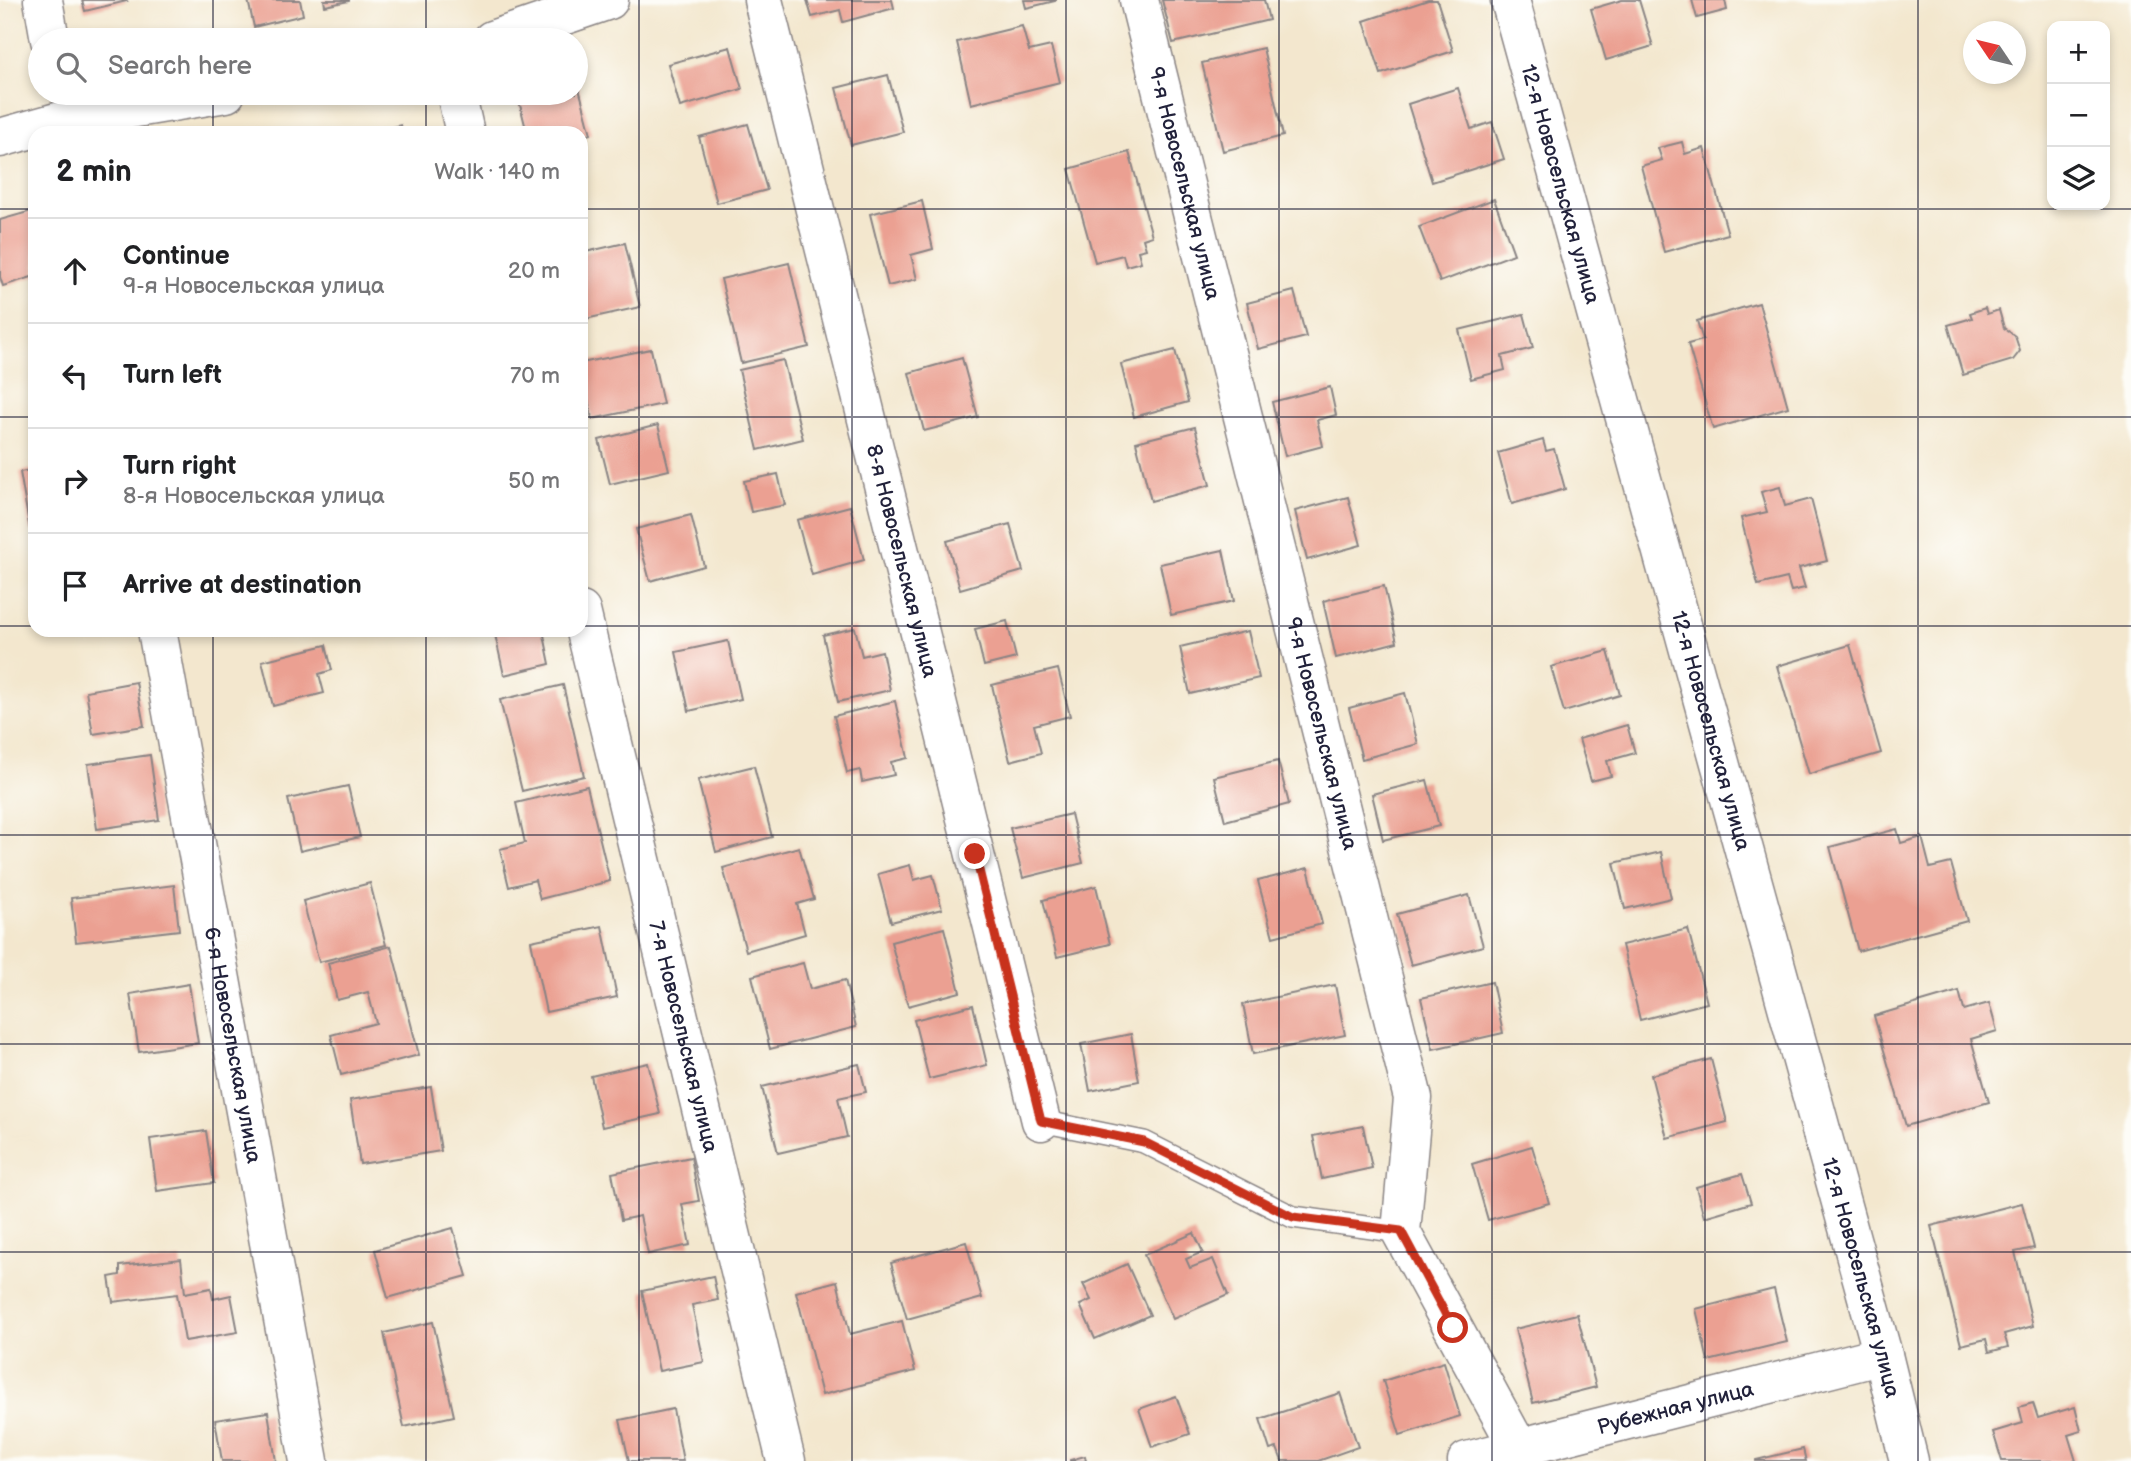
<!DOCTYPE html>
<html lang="en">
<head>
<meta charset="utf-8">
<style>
  :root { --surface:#fff; --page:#f2f2f2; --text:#202124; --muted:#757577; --line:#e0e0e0 }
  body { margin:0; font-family:"Balsamiq Sans",sans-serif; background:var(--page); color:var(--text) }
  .controls { position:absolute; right:21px; top:21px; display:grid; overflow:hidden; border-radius:14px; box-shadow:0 4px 10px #0003 }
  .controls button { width:63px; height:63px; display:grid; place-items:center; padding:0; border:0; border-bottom:2px solid var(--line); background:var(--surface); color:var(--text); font:35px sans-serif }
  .compass { position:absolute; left:1963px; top:21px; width:63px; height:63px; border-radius:50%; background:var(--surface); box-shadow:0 4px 10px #0003; rotate:305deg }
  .stop { position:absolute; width:21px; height:21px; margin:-16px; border:5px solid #c8321e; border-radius:50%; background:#fff }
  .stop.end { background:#c8321e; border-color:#fff; box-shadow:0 2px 7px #0008 }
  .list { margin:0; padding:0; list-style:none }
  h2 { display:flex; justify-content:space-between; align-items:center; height:91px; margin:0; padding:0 28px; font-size:30px }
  h2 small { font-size:23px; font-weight:400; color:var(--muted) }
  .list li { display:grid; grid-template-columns:46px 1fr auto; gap:21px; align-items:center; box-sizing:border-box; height:105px; padding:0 28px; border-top:2px solid var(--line) }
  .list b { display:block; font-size:26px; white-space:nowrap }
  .list p { margin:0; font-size:23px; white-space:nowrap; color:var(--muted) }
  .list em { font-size:23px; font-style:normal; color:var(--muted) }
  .icon { flex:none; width:38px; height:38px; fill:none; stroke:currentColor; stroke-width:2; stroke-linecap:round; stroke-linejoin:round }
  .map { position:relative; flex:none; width:2131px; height:1461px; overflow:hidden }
  .search { position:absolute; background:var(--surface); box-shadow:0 4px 10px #0003; left:28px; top:28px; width:560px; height:77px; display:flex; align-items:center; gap:18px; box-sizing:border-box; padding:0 24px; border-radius:38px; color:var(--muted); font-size:26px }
  .panel { position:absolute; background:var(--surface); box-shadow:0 4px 10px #0003; left:28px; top:126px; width:560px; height:511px; border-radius:21px }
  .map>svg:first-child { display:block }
  .building { fill:#eba092 }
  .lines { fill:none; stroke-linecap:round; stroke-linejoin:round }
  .service-casing { stroke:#8a8484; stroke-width:24 }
  .minor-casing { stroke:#8a8484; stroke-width:41 }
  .service { stroke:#fff; stroke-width:21 }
  .minor { stroke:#fff; stroke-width:38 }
  .route { stroke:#c8321e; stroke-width:9 }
  .grid { fill:none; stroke:#22223b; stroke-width:2; stroke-opacity:0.55 }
  .labels { text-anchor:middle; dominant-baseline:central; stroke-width:7; stroke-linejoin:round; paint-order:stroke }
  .street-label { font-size:21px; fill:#22223b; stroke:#fdfcf7 }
</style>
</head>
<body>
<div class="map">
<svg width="2131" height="1461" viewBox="0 0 2131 1461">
  <rect width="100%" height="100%" fill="#fdfcf7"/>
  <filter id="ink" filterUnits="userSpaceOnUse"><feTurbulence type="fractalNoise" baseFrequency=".0143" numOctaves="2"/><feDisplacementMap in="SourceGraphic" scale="14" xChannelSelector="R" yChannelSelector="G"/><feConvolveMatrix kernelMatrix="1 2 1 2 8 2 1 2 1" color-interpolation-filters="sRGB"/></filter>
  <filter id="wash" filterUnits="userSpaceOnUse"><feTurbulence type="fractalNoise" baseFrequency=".00686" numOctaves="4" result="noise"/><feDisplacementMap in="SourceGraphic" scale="28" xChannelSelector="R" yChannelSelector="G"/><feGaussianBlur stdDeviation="1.57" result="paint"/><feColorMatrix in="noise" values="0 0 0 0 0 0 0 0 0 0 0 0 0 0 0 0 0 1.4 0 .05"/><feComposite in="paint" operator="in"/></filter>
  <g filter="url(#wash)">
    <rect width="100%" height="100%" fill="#f3e7ce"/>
    <g id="blocks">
      <g class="building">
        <polygon points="82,0 126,0 127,1 85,11"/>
        <polygon points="248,0 300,0 303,15 254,27"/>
        <polygon points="324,0 349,0 349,1 325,6"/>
        <polygon points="807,0 892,0 894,8 843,22 840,10 812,17"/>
        <polygon points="1024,0 1055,0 1055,1 1026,8"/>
        <polygon points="1162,0 1264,0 1269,20 1173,43"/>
        <polygon points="1428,0 1437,0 1453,51 1381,74 1364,21"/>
        <polygon points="1622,0 1639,0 1653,46 1606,60 1591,9"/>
        <polygon points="1692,0 1725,0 1727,10 1697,18"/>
        <polygon points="1022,26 1029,51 1051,46 1060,82 971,104 957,42"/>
        <polygon points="730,47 742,89 680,107 668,64"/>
        <polygon points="1263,48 1283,136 1223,151 1202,63"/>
        <polygon points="888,75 903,132 851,145 836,88"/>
        <polygon points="576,77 591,134 581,136 581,133 527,133 517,93 576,93"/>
        <polygon points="1458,88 1471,129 1492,122 1504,159 1432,182 1408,104"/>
        <polygon points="748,124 767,190 717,203 699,137"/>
        <polygon points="401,125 403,133 373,133 373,132"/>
        <polygon points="1682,142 1685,154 1704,148 1728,234 1664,252 1641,166 1662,160 1658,148"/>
        <polygon points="1129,152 1152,236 1143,239 1146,249 1138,251 1141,262 1126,266 1123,255 1095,262 1069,169"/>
        <polygon points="1494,199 1514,254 1440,282 1419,227"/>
        <polygon points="922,201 933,249 911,255 917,279 888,286 870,214"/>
        <polygon points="35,210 35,276 3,286 0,277 0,220"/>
        <polygon points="625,243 640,307 581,320 581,253"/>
        <polygon points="789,263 809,347 741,363 721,279"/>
        <polygon points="1294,291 1306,337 1258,349 1247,303"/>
        <polygon points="1759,303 1788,407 1713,429 1688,344 1703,340 1697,321"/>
        <polygon points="1985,308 1987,314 1999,310 2004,328 2015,336 2020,351 2013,360 1963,375 1948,325 1972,318 1970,313"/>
        <polygon points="1524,314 1533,348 1502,356 1505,370 1471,379 1459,330"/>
        <polygon points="651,349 663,404 592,419 581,363"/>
        <polygon points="1175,350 1188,402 1134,417 1121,364"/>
        <polygon points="962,358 978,417 924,431 909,373"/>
        <polygon points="783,360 803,439 758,450 739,370"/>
        <polygon points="1330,387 1336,415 1317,420 1323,446 1285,456 1272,402"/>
        <polygon points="658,425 669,470 610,484 599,440"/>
        <polygon points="1195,427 1210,485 1151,501 1136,442"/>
        <polygon points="1543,440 1546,451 1554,449 1565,489 1512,504 1498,453"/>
        <polygon points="35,469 35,529 30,530 20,472"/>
        <polygon points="778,474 785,505 751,512 744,481"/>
        <polygon points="1780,487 1785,506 1811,499 1827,561 1799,568 1805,588 1791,591 1787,578 1758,585 1741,518 1767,512 1761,492"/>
        <polygon points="1348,497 1361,545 1307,560 1295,511"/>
        <polygon points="850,506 864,560 812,575 797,520"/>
        <polygon points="691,515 704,566 650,581 636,529"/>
        <polygon points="1010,524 1023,571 960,589 947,541"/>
        <polygon points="1223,550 1234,601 1171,615 1160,564"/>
        <polygon points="1384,586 1397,642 1336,658 1323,601"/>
        <polygon points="1007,621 1016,658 984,666 975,629"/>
        <polygon points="855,628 862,656 882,651 890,690 838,702 823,635"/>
        <polygon points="494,630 543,630 550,664 504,675"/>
        <polygon points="1248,631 1259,678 1190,694 1180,647"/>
        <polygon points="728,641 741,699 689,711 676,652"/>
        <polygon points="326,645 332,670 319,674 324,693 273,706 262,661"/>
        <polygon points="1850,645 1881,753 1809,774 1777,666"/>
        <polygon points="1608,651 1620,695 1564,712 1551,667"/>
        <polygon points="1058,669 1070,716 1034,725 1041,753 1010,761 992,685"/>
        <polygon points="136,682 144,726 93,734 86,691"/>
        <polygon points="563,685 584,776 522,791 500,700"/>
        <polygon points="1405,693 1418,744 1362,759 1349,708"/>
        <polygon points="895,701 908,758 891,762 894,775 862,782 860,770 847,773 834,716"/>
        <polygon points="1627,725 1635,753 1607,761 1611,776 1591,781 1579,739"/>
        <polygon points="150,755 159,820 97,829 88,764"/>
        <polygon points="1278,761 1289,804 1225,821 1214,777"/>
        <polygon points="754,766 772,837 716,852 698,780"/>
        <polygon points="1427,780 1439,826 1383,840 1372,794"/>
        <polygon points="348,786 360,837 300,851 288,799"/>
        <polygon points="587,786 610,881 540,899 535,880 509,887 500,849 525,843 516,803"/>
        <polygon points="1071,814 1083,863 1023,878 1010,828"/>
        <polygon points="1897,829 1901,843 1922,837 1930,868 1951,863 1967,921 1858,951 1830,847"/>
        <polygon points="799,847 814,899 797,904 805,934 746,951 723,868"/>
        <polygon points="1661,852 1671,898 1625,909 1614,863"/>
        <polygon points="910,865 914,880 933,875 942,909 891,922 878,874"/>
        <polygon points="1308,868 1322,924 1273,937 1258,881"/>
        <polygon points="370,883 386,945 319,962 303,901"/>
        <polygon points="174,885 179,930 76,942 71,898"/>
        <polygon points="1096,886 1110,944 1057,957 1043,900"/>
        <polygon points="1469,895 1483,946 1411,965 1397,914"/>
        <polygon points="602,926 617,997 546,1012 531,941"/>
        <polygon points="944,928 960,992 908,1006 891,942"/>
        <polygon points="1688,929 1707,1003 1640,1020 1622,945"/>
        <polygon points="391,946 419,1055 341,1075 331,1035 376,1023 368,992 337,1000 328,963"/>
        <polygon points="803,963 810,989 845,980 856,1027 770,1049 752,976"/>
        <polygon points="1492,982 1503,1033 1433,1049 1421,998"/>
        <polygon points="189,984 198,1043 139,1052 130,994"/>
        <polygon points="1335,985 1345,1035 1253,1054 1243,1004"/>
        <polygon points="1959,991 1964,1010 1989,1003 1997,1031 1971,1039 1989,1102 1906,1126 1874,1016"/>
        <polygon points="973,1005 987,1065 929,1079 914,1020"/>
        <polygon points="1131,1034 1139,1081 1090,1091 1081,1044"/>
        <polygon points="1711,1059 1727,1122 1667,1138 1651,1075"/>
        <polygon points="648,1063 660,1114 602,1127 591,1076"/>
        <polygon points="859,1064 866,1092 838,1098 847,1137 778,1153 762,1087"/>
        <polygon points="431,1087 441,1151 360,1164 350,1100"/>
        <polygon points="1363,1126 1372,1168 1322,1179 1313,1136"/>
        <polygon points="206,1131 214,1183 157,1191 150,1139"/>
        <polygon points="1532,1146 1549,1203 1488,1220 1472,1164"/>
        <polygon points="691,1157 699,1201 682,1204 690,1245 648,1254 640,1216 621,1220 612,1173"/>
        <polygon points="1742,1174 1751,1203 1704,1217 1696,1187"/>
        <polygon points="2022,1203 2034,1248 2015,1252 2033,1326 2004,1334 2008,1347 1989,1352 1986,1339 1961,1345 1931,1226"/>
        <polygon points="453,1228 467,1276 388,1298 375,1250"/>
        <polygon points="1194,1233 1203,1252 1186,1259 1190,1268 1213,1259 1228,1295 1173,1319 1144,1255"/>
        <polygon points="966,1242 982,1298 907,1319 891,1263"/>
        <polygon points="181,1259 185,1293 211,1288 213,1299 231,1295 238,1332 185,1341 177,1294 113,1302 109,1277 120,1275 120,1266"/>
        <polygon points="1127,1264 1150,1315 1095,1339 1080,1305 1091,1300 1083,1284"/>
        <polygon points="713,1276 718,1300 692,1305 704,1362 659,1371 642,1291"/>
        <polygon points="837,1281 850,1334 902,1321 915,1371 822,1395 796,1292"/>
        <polygon points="1774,1289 1787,1342 1708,1361 1696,1309"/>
        <polygon points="1577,1314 1596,1387 1533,1403 1515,1329"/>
        <polygon points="433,1322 454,1416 404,1427 384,1333"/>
        <polygon points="1444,1362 1460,1416 1400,1435 1383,1381"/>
        <polygon points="1340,1393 1358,1447 1318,1461 1282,1461 1277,1448 1270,1450 1260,1419"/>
        <polygon points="1176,1396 1190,1434 1152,1447 1139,1409"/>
        <polygon points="2033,1403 2038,1418 2075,1407 2081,1431 2068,1435 2076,1461 2002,1461 1993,1432 2023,1423 2019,1407"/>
        <polygon points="673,1409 683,1461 629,1461 620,1420"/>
        <polygon points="268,1412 276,1461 222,1461 215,1420"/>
        <polygon points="1803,1449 1806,1461 1756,1461 1756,1460"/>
        <polygon points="1085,1456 1086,1461 1070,1461 1070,1460"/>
      </g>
    </g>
  </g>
  <g filter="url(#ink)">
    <use href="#blocks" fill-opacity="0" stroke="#8a8484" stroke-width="2"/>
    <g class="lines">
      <g class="service-casing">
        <polyline id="service" points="1041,1121 1144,1142 1293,1217 1401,1232"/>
      </g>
      <g class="minor-casing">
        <g id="minor">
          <polyline points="43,0 50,40"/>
          <path id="s1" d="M763 0 1041 1121"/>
          <path id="s2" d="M1139 0 1413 1098 1401 1232 1518 1447"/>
          <path id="s3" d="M1510 0 1883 1355 1909 1461"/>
          <polyline points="492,40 609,0"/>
          <polyline points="456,93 465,133"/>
          <polyline points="0,138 64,120 226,93"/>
          <path id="s4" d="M581 611 786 1461"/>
          <path id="s5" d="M157 630 309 1461"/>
          <path id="s6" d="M1467 1461 1883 1355"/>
        </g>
      </g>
      <use href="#service" class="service"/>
      <use href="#minor" class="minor"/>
    </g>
  </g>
  <g class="lines" filter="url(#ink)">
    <polyline class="route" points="975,854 1041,1121 1144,1142 1293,1217 1401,1231 1453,1328"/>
  </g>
  <path class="grid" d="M213 0V40M426 0V40M639 0V1461M852 0V1461M1066 0V1461M1279 0V1461M1492 0V1461M1705 0V1461M1918 0V1461M213 93V133M426 93V133M0 209H35M581 209H2131M0 417H35M581 417H2131M0 626H35M581 626H2131M213 630V1461M426 630V1461M0 835H2131M0 1044H2131M0 1252H2131"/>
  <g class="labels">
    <g class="street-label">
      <text stroke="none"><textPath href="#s2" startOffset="189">9-я Новосельская улица</textPath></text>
      <text stroke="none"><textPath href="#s3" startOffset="191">12-я Новосельская улица</textPath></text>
      <text stroke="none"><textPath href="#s1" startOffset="578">8-я Новосельская улица</textPath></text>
      <text stroke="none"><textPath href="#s3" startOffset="758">12-я Новосельская улица</textPath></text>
      <text stroke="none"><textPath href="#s2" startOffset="756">9-я Новосельская улица</textPath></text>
      <text stroke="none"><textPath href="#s4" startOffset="438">7-я Новосельская улица</textPath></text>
      <text stroke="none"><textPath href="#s5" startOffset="422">6-я Новосельская улица</textPath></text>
      <text stroke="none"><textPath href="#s3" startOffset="1325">12-я Новосельская улица</textPath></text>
      <text stroke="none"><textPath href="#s6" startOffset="215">Рубежная улица</textPath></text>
    </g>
  </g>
</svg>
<div class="controls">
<button>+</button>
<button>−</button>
<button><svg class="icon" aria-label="layers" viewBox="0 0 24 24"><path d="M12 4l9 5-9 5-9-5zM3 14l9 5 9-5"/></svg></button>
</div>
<svg class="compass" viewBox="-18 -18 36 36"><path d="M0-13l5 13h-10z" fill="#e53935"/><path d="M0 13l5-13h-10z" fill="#757577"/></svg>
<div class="stop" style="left:1453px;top:1328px"></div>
<div class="stop end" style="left:975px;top:854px"></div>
<div class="search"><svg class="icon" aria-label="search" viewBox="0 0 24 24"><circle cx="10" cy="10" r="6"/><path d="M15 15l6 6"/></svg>Search here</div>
<section class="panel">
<h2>2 min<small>Walk · 140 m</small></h2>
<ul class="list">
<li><svg class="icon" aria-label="ahead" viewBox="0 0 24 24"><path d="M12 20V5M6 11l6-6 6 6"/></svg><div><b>Continue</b><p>9-я Новосельская улица</p></div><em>20 m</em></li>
<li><svg class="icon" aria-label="left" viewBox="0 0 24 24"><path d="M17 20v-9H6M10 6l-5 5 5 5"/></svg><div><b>Turn left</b></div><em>70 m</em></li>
<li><svg class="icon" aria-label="right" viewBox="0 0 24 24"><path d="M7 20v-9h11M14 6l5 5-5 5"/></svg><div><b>Turn right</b><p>8-я Новосельская улица</p></div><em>50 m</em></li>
<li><svg class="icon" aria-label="arrive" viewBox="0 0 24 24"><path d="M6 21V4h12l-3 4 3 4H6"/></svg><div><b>Arrive at destination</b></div></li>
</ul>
</section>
</div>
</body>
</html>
